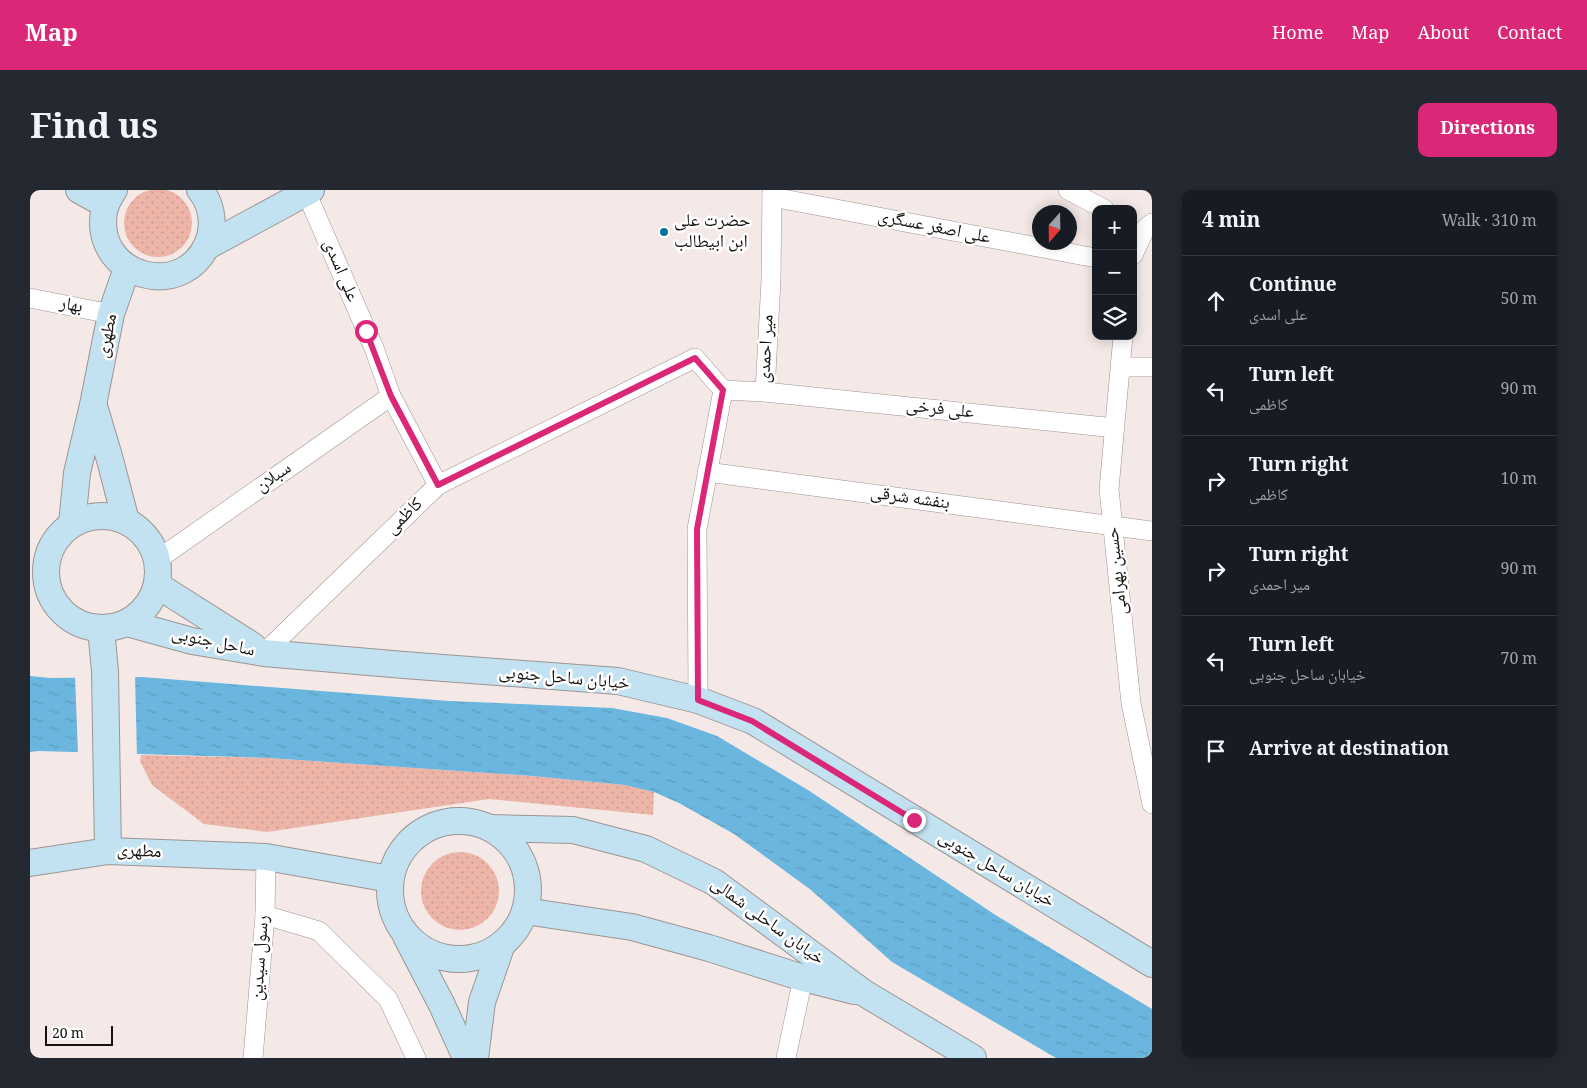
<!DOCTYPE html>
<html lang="en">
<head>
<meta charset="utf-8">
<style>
  :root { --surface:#171b24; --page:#242831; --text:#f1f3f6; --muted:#9ea1a6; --line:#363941; --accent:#db2777 }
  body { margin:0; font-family:Georgia,"Noto Naskh Arabic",serif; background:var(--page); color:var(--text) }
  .controls { position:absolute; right:15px; top:15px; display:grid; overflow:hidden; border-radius:10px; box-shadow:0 2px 12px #0003 }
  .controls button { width:45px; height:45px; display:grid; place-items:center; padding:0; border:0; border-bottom:1px solid var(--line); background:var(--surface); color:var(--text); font:25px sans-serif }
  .compass { position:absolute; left:1002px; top:15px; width:45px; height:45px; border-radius:50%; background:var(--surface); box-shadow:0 2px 12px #0003; rotate:200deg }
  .scale { position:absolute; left:15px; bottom:12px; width:68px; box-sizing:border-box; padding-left:5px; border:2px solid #151211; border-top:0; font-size:14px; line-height:18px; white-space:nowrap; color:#151211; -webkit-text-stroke:4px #fff; paint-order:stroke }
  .stop { position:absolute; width:15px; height:15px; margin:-11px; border:4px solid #db2777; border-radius:50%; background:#fff }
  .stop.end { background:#db2777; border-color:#fff; box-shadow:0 1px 5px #0008 }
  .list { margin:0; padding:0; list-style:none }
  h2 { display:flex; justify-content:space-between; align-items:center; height:65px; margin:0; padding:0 20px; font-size:21px }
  h2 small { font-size:16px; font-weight:400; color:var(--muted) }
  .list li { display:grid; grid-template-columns:32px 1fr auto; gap:15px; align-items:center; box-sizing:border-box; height:90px; padding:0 20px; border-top:1px solid var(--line) }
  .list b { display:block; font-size:19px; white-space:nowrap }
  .list p { margin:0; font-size:16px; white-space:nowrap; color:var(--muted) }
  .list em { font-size:16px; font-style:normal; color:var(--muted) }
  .icon { flex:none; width:28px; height:28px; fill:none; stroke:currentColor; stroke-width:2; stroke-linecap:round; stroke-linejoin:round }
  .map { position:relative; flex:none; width:1122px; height:868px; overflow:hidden; border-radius:10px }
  header { display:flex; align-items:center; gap:30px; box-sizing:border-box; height:70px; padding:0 25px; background:var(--accent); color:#fff }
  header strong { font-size:24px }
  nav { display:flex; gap:28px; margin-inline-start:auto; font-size:18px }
  .intro { display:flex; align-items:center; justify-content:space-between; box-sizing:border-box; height:120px; padding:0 30px }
  h1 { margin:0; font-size:35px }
  .button { padding:12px 22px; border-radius:10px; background:var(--accent); color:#fff; font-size:18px; font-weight:700 }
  main { display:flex; gap:30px; padding:0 30px }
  aside { flex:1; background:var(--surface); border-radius:10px; box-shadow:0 2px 12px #0003 }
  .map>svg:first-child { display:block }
  .grass { fill:url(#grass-dots) }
  .water { fill:url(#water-ripples) }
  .pier { fill:#f4e9e7 }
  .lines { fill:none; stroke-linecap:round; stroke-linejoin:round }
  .street-casing { stroke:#9d9491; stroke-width:20 }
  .secondary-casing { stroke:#9d9491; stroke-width:28 }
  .street { stroke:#fff; stroke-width:19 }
  .secondary { stroke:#c2e2f1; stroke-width:26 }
  .route { stroke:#db2777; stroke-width:6 }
  .poi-dot { fill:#01749e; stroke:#fff; stroke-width:2 }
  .labels { text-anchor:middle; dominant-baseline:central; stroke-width:5; stroke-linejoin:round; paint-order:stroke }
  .poi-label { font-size:18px; fill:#151211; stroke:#fff; text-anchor:start }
  .street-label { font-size:18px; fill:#151211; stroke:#fff }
</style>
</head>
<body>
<header>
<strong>Map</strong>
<nav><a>Home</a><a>Map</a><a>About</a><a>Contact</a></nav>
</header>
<div class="intro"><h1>Find us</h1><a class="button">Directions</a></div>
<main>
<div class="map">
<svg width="1122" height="868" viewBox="0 0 1122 868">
  <defs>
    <pattern id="grass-dots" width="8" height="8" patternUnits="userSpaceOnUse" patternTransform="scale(1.25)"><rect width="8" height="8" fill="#edb5a7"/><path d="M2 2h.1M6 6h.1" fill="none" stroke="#ca9b8f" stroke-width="1.8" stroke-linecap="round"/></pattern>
    <pattern id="water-ripples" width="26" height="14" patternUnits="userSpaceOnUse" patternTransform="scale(1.25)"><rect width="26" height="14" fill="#6bb6de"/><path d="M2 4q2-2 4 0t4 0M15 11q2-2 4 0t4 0" fill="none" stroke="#5c9bbd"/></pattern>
  </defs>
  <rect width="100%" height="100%" fill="#f4e9e7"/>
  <g class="grass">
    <circle cx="128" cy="33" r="34"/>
    <polygon points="111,565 239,568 502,586 595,595 624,602 623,625 459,609 237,642 174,634 122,595 110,571"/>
    <circle cx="430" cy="701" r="39"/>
  </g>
  <polygon class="water" points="0,486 20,488 112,487 419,511 582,518 637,528 687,546 778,600 967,726 1122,819 1122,868 1026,868 862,772 781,700 704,644 649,613 624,602 595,595 502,586 239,568 9,561 0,562"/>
  <polygon class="pier" points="105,484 107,567 48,564 45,485"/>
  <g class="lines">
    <g class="street-casing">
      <g id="street">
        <polyline points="1038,0 1074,19"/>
        <polyline points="276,2 344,158 361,206 408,295"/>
        <polyline points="742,7 1066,68"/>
        <polyline points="1103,65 1115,39 1122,33"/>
        <polyline points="0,108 81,124"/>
        <polyline points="1093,146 1079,299 1101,513 1122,614"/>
        <polyline points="1091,177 1122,177"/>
        <polyline points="735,202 1085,238"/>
        <polyline points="677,282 1122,341"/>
        <polyline points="127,370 361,206"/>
        <polyline points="234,463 408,295 665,168 693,200"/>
        <polyline points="668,510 667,339 693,200 735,202 741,90 742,0"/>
        <polyline points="235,725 289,741 358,809 386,868"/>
        <polyline points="223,868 235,725 236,667"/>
        <polyline points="756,868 773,788"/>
      </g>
    </g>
    <g class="secondary-casing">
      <g id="secondary">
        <polyline points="49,0 76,15"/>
        <path d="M84 0C81 5 77 11 75 17 58 88 159 115 180 47 184 31 181 13 170 0"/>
        <polyline points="176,57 281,0"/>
        <polyline points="64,216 80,270 96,331"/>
        <circle cx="72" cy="382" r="56"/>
        <polyline points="42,334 47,283 63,215 81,124 97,78"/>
        <polyline points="127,395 223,456"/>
        <polyline points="97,433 162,451 234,463 374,475 588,491 668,510 723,531 1122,774"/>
        <polyline points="71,439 75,481 78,661"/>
        <circle cx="429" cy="700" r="69"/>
        <polyline points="460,638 543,640 616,659 684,692 834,803 943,868"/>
        <polyline points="0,673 78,661 236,667 360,689"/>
        <polyline points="495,721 602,737 679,758 773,788 824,801"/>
        <polyline points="376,746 412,815 436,868"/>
        <polyline points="445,868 452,812 472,754"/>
      </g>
    </g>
    <use href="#street" class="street"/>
    <use href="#secondary" class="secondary"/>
  </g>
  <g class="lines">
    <polyline class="route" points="336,141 361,206 408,295 665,168 693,200 667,339 668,510 722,531 884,630"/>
  </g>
  <circle class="poi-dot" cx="634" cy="42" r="5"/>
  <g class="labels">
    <g class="poi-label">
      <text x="644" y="32">حضرت علی<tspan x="644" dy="21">ابن ابیطالب</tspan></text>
    </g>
    <g class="street-label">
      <text transform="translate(904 38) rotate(11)">علی اصغر عسگری</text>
      <text transform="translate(310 81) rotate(67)">علی اسدی</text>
      <text transform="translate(41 116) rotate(11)">بهار</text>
      <text transform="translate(78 146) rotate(-78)">مطهری</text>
      <text transform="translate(737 159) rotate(-87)">میر احمدی</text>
      <text transform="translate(910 220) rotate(6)">علی فرخی</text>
      <text transform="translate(244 288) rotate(-35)">سبلان</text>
      <text transform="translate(880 309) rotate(8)">بنفشه شرقی</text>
      <text transform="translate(375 327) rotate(-44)">کاظمی</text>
      <text transform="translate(1088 381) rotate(-96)">حسین بهرامی</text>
      <text transform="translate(183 453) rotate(12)">ساحل جنوبی</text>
      <text transform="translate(534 489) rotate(5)">خیابان ساحل جنوبی</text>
      <text transform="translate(109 662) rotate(3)">مطهری</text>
      <text transform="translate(966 680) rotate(31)">خیابان ساحل جنوبی</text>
      <text transform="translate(737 732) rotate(36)">خیابان ساحلی شمالی</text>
      <text transform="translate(231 768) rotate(-86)">رسول سیدین</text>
    </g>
  </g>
</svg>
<div class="controls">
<button>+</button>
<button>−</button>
<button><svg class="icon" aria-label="layers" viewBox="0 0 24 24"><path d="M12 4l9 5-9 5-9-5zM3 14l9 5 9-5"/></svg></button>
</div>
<svg class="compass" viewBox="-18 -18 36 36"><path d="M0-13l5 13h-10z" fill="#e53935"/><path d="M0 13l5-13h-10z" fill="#9ea1a6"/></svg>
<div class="scale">20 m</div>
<div class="stop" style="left:336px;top:141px"></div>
<div class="stop end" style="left:884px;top:630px"></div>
</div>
<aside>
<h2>4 min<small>Walk · 310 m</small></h2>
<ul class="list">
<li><svg class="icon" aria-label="ahead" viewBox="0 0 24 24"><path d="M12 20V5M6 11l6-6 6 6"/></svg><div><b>Continue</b><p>علی اسدی</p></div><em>50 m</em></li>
<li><svg class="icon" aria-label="left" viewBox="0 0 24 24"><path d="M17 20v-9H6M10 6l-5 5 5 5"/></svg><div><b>Turn left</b><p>کاظمی</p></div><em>90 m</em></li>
<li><svg class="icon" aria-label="right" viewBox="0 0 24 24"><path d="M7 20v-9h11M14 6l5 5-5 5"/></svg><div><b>Turn right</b><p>کاظمی</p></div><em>10 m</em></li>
<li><svg class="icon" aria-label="right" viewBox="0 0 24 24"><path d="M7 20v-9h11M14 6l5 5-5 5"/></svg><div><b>Turn right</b><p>میر احمدی</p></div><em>90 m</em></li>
<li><svg class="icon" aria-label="left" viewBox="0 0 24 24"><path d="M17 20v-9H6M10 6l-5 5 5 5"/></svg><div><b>Turn left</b><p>خیابان ساحل جنوبی</p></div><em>70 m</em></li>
<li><svg class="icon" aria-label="arrive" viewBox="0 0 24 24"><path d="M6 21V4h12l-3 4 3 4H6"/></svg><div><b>Arrive at destination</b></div></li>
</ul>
</aside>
</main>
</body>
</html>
